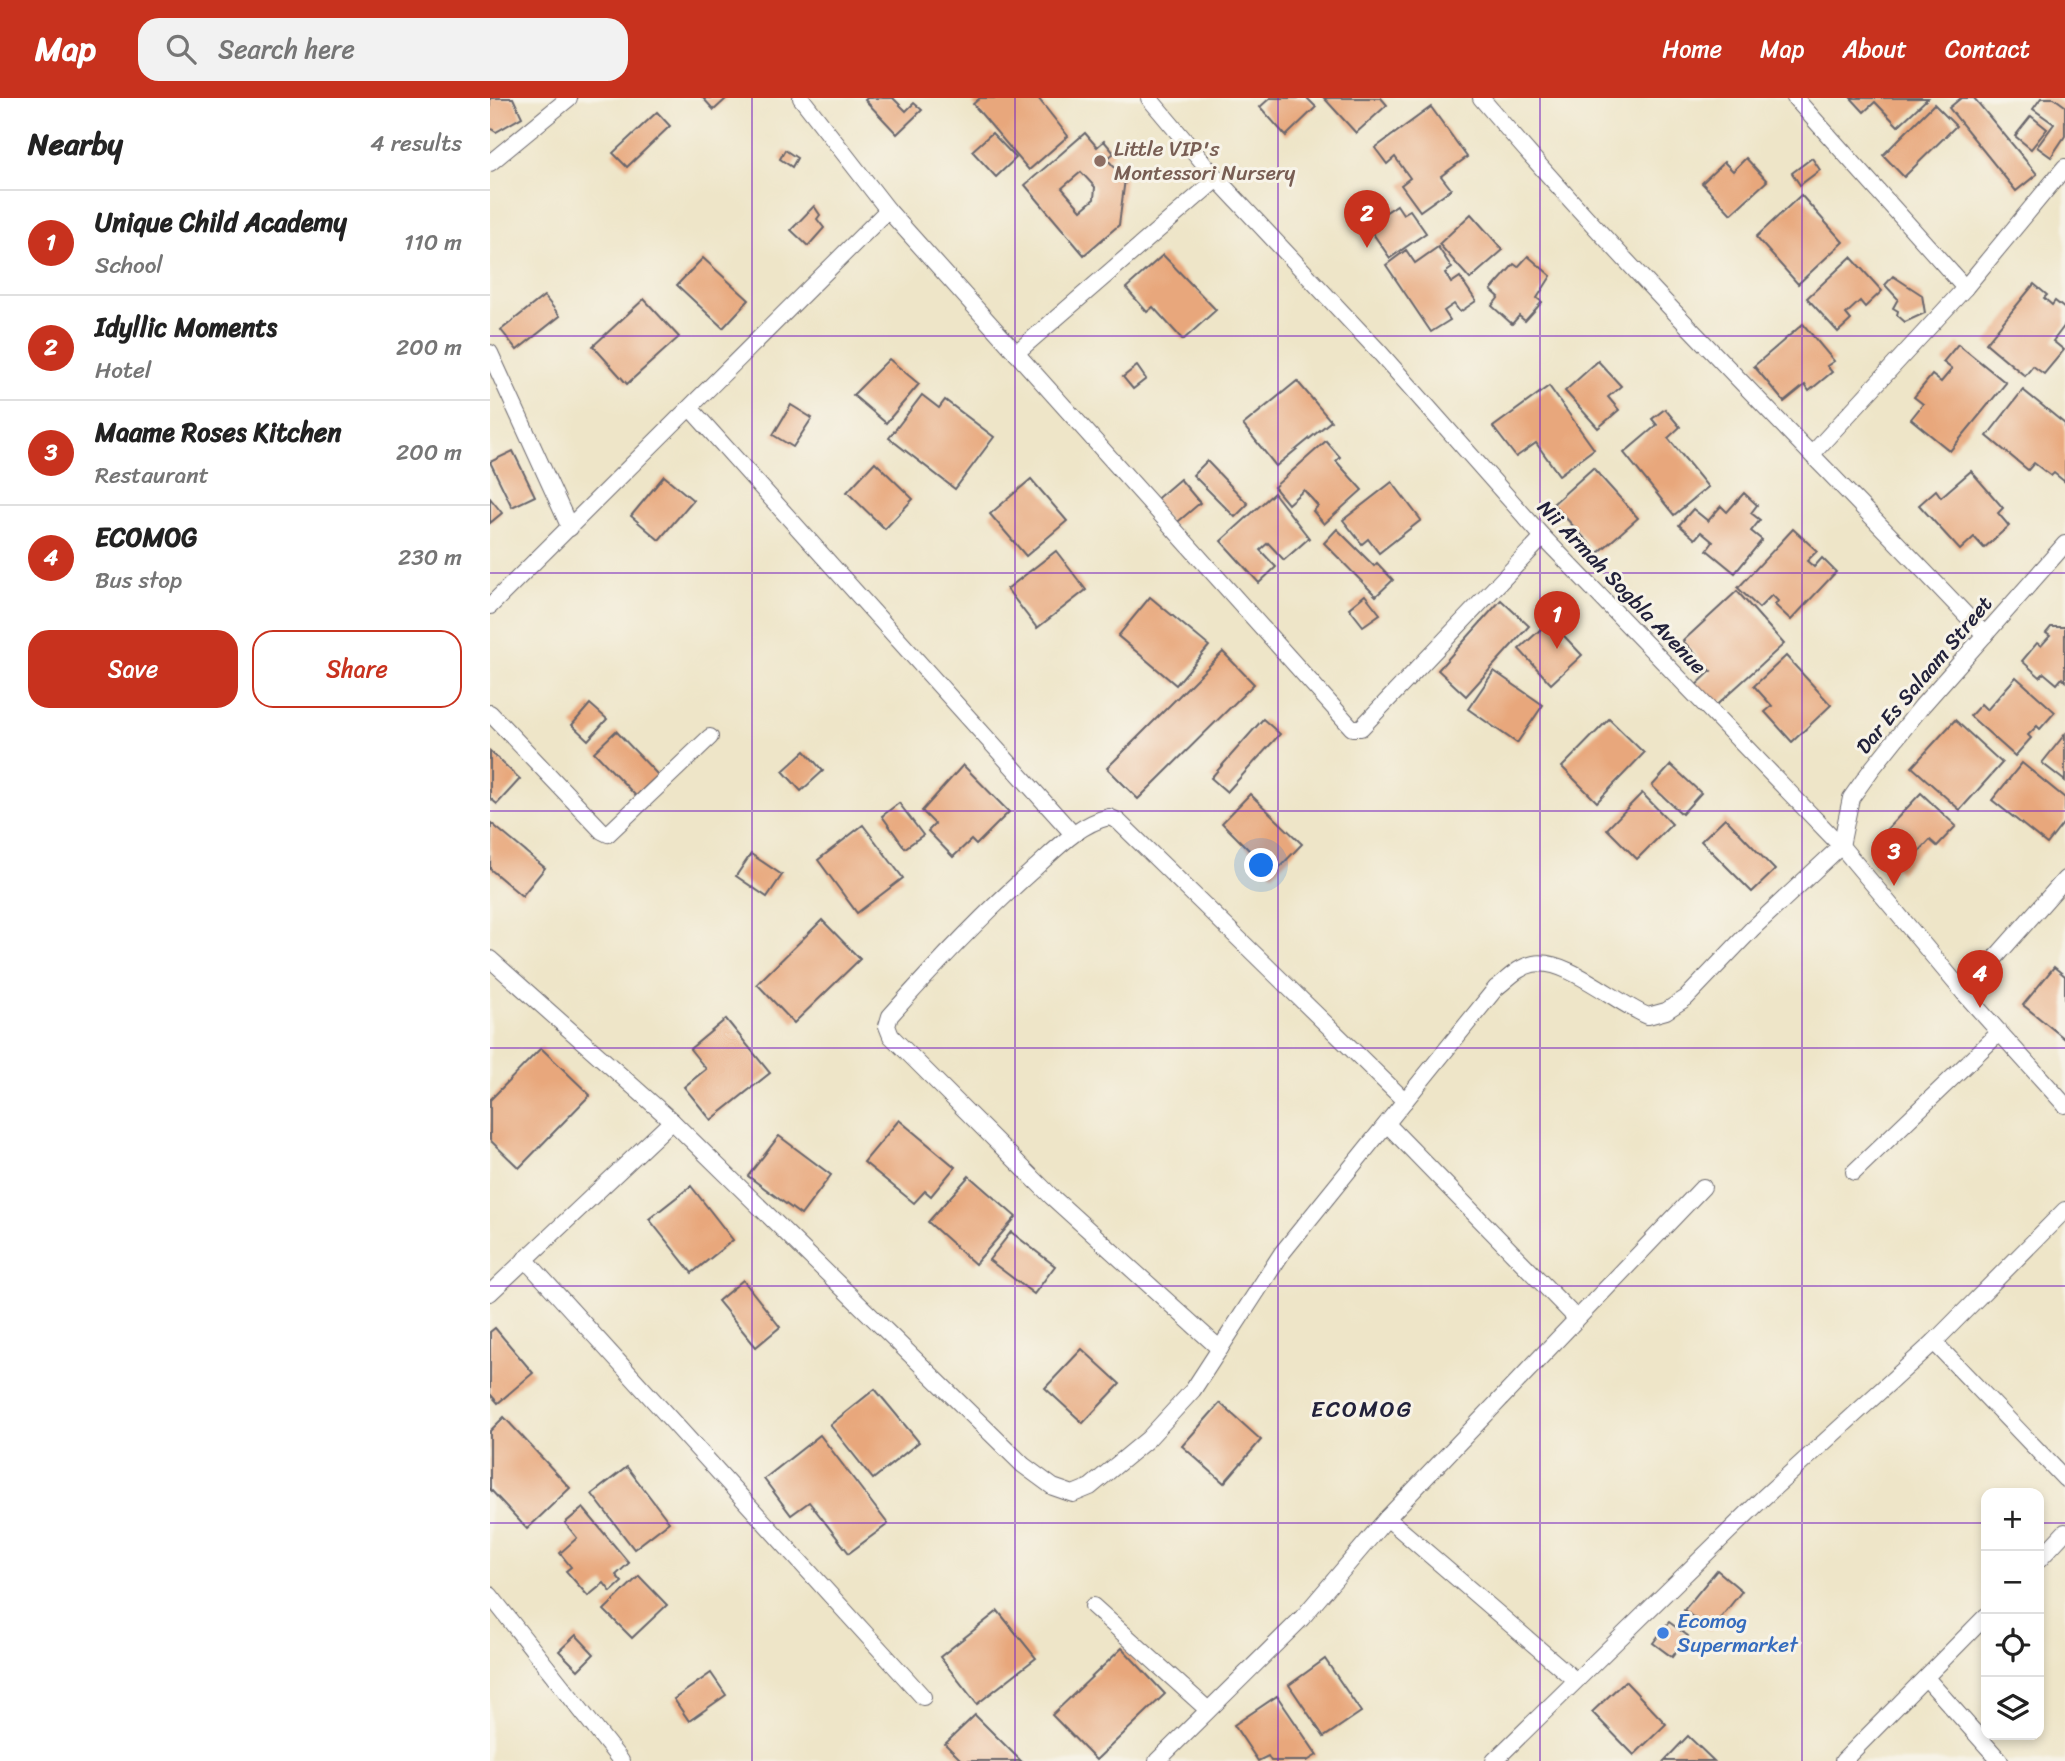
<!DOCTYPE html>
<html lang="en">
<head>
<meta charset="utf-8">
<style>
  :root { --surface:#fff; --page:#f2f2f2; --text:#222; --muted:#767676; --line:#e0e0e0; --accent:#c8321e }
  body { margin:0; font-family:Sriracha,sans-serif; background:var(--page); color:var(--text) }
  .controls { position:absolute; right:21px; bottom:21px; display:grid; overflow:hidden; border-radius:14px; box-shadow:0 4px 10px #0003 }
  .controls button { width:63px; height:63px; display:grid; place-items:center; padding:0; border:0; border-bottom:2px solid var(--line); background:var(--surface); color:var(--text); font:35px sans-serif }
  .you { position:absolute; left:772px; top:768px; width:24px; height:24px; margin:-18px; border:5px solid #fff; border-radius:50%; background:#1a73e8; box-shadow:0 0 0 10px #1a73e833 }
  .badge { display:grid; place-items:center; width:46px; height:46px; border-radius:50%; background:var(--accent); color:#fff; font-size:23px; font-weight:700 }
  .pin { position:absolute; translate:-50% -58px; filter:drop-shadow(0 2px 4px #0008) }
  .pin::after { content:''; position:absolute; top:37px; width:24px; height:21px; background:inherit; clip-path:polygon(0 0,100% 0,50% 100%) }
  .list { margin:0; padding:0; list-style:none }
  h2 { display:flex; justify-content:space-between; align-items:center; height:91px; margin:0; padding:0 28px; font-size:30px }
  h2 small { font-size:23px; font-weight:400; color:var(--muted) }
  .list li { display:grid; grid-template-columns:46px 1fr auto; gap:21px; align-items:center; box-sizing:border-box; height:105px; padding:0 28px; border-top:2px solid var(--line) }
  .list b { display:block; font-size:26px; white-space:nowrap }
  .list p { margin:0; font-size:23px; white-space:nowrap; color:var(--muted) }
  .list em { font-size:23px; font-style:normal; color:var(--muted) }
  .actions { display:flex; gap:14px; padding:21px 28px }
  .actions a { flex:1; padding:16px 0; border:2px solid var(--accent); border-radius:21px; text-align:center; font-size:24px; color:var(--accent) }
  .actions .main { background:var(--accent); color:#fff }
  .icon { flex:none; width:38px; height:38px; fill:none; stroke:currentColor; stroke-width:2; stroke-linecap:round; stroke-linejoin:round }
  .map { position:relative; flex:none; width:1575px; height:1663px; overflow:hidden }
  header { display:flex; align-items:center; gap:42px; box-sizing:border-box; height:98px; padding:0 35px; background:var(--accent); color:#fff }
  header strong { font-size:33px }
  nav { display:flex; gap:38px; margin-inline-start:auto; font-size:24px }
  .search { width:490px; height:63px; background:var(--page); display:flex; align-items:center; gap:18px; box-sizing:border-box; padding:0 24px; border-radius:21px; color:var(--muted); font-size:26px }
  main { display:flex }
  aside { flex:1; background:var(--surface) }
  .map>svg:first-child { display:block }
  .building { fill:#e8a77b; fill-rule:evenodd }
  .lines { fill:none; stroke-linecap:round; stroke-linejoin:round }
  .street-casing { stroke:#69666c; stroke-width:18 }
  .street { stroke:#fff; stroke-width:16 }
  .grid { fill:none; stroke:#7b2cbf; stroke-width:2; stroke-opacity:0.55 }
  .education-dot { fill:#8d6e63; stroke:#f7f3e8; stroke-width:2.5 }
  .shop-dot { fill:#3f7fe0; stroke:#f7f3e8; stroke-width:2.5 }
  .labels { text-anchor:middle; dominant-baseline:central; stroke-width:6; stroke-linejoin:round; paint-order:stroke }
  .education-label { font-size:21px; fill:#785e54; stroke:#f7f3e8; text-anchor:start }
  .street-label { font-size:21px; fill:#22223b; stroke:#f7f3e8 }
  .shop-label { font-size:21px; fill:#366cbe; stroke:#f7f3e8; text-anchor:start }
  .neighbourhood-label { font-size:23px; letter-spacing:2px; fill:#22223b; stroke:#f7f3e8 }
</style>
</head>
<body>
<header>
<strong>Map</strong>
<div class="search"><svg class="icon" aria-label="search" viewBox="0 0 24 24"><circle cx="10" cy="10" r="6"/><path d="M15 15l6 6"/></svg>Search here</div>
<nav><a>Home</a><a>Map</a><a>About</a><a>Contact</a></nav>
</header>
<main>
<aside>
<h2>Nearby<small>4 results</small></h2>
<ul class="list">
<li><span class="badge">1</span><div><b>Unique Child Academy</b><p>School</p></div><em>110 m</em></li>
<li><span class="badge">2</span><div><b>Idyllic Moments</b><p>Hotel</p></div><em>200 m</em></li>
<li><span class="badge">3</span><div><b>Maame Roses Kitchen</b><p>Restaurant</p></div><em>200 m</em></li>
<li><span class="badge">4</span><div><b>ECOMOG</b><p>Bus stop</p></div><em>230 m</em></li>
</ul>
<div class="actions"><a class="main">Save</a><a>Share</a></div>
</aside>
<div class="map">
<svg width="1575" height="1663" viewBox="0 0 1575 1663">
  <rect width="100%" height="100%" fill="#f7f3e8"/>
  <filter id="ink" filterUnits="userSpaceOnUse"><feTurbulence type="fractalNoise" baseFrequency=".0143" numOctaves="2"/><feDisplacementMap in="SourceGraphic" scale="14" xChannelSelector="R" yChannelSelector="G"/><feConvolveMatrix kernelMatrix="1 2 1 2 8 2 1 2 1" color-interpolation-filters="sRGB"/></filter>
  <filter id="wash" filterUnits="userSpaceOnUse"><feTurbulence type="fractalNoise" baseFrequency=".00686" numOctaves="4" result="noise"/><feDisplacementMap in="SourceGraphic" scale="28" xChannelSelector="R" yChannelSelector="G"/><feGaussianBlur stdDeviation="1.57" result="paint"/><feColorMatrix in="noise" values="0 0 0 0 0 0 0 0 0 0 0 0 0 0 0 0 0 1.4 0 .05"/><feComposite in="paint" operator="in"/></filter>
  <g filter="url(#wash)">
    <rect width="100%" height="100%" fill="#eee5c8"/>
    <g id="blocks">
      <g class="building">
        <polygon points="0,0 23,0 32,19 6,34 0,30"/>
        <polygon points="213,0 237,0 224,12"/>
        <polygon points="377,0 403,0 416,13 424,5 432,12 407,36 375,2"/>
        <polygon points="490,0 548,0 578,38 539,72 483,6"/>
        <polygon points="780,0 817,0 826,9 796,38 770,9"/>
        <polygon points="834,0 891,0 897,7 866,35"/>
        <polygon points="1361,0 1438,0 1408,28 1385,4 1374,14"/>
        <polygon points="1471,0 1484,0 1547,76 1526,93 1459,10"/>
        <polygon points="1551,0 1564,0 1575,8 1575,38 1561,59 1547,49 1564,26 1543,11"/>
        <polygon points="1444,6 1466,28 1414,79 1393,57"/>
        <polygon points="941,9 977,59 951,78 961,91 930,113 911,87 920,80 905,59 897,66 885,50"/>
        <polygon points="167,14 180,28 137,69 123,55"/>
        <polygon points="1541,18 1557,31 1541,51 1525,38"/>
        <polygon points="502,35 526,60 506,79 482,53"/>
        <path d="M595 35 607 49 614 43 624 55 617 61 635 81 629 127 594 157 535 87ZM591 74 605 89 604 101 591 112 572 90Z"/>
        <polygon points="295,52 307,60 302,69 290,61"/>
        <polygon points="1256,60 1277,83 1241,116 1212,85 1234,64 1243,73"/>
        <polygon points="1322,60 1330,72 1310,87 1302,75"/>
        <polygon points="1311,97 1353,144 1308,186 1266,139"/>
        <polygon points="907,107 913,116 920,112 936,135 900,160 877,127"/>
        <polygon points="324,108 330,117 327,121 334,130 318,148 301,132"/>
        <polygon points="981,116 1013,152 980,181 949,146"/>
        <polygon points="948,149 962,170 955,175 961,185 970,179 986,203 970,214 964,206 954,213 960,222 941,234 896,167 916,152 925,165"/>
        <polygon points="673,157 726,212 693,242 663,209 657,214 636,190"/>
        <polygon points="1038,158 1061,178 1047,200 1052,204 1035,223 1029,218 1022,226 1002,208 1009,199 1001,192 1024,166 1028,169"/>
        <polygon points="1361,159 1392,193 1375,209 1370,203 1356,216 1361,222 1348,234 1317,200"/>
        <polygon points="213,160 259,202 233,230 187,187"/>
        <polygon points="1403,178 1432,197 1435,215 1415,224 1407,217 1408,213 1403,210 1408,201 1395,187"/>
        <polygon points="1544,186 1557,197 1554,200 1562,207 1565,203 1575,211 1575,227 1563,243 1574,252 1554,276 1543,268 1535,278 1496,245"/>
        <polygon points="54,198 70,218 27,252 11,232"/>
        <polygon points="154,201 189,239 137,286 103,248"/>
        <polygon points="1313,226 1344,263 1337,268 1342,274 1319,293 1315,287 1294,304 1264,268"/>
        <polygon points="1468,246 1516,285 1460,353 1421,321 1433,306 1424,299 1442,277 1451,284 1462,271 1453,264"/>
        <polygon points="399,261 429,286 396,325 363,297"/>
        <polygon points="1108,263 1131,288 1118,299 1129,312 1108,330 1075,293"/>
        <polygon points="647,268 656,281 643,291 633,279"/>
        <polygon points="807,283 841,323 786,368 753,327"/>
        <polygon points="1059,288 1104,351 1069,377 1046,345 1026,359 1003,329"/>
        <polygon points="1533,292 1575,326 1575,384 1564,375 1561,378 1544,365 1538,372 1497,338"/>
        <polygon points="432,297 449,310 455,302 504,339 465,391 399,340"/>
        <polygon points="301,307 322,320 303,349 283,337"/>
        <polygon points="1175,311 1190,329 1178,340 1218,389 1184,417 1134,355 1167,327 1162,321"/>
        <polygon points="836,343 850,359 846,363 872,392 834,426 823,413 828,408 814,392 798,406 784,389"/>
        <polygon points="23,353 45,398 22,409 0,364"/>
        <polygon points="717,363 758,406 745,419 703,377"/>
        <polygon points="385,364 423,401 395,431 357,394"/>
        <polygon points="1103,370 1148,420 1108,455 1063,406"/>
        <polygon points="1481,373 1513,410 1508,415 1519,428 1494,450 1484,439 1470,452 1429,407 1446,392 1451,399"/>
        <polygon points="174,378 203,402 169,442 141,418"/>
        <polygon points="541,381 577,423 536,458 500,416"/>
        <polygon points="690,381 710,405 683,428 663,404"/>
        <polygon points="902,384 931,422 889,455 878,441 872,446 853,422"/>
        <polygon points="784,395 819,440 794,462 778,445 770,452 786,469 769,485 731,443"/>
        <polygon points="1254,395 1267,407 1261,415 1270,422 1261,433 1272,442 1245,475 1217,452 1223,444 1211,434 1205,441 1189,427 1203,411 1218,423 1231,408 1237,414"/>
        <polygon points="0,400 12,415 0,425"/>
        <polygon points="847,431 884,468 887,465 903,482 886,498 834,445"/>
        <polygon points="1303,431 1327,453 1317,463 1324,469 1332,460 1346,474 1301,522 1285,507 1288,503 1282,497 1269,510 1248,490"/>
        <polygon points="566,453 596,492 547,530 517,491"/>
        <polygon points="1247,493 1294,546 1221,612 1202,591 1221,573 1193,543"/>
        <polygon points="875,497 890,516 873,528 859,510"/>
        <polygon points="660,499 719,548 686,587 628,538"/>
        <polygon points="1011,502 1039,528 976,598 948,572"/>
        <polygon points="1060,523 1092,557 1061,586 1029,551"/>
        <polygon points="1561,529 1575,529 1575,583 1572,580 1567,586 1554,575 1550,579 1532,563 1547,545 1551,548 1560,538 1556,535"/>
        <polygon points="733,554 764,586 648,701 617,670"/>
        <polygon points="1296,558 1341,607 1302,644 1275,614 1282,608 1264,588"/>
        <polygon points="1004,573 1053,607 1027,645 978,611"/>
        <polygon points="1526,579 1565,614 1550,631 1547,628 1538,637 1541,640 1525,658 1480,618 1491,606 1497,612"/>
        <polygon points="100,606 117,621 98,642 82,627"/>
        <polygon points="773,621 790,636 737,694 721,680"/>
        <polygon points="1119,621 1154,655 1107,704 1072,669"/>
        <polygon points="1465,622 1512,665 1470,712 1422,669"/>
        <polygon points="126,633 168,677 146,698 104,654"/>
        <polygon points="1575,636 1575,683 1552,665"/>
        <polygon points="0,653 30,681 7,706 0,700"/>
        <polygon points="315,653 333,673 311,693 293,673"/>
        <polygon points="1532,665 1575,700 1575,723 1557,746 1502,702"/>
        <polygon points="473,667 519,714 486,747 481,742 463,759 438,733 445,726 432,713"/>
        <polygon points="1181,667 1211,695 1192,716 1162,688"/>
        <polygon points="1152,695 1182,726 1147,761 1117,731"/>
        <polygon points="1431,695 1466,728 1447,748 1440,742 1410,774 1382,747"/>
        <polygon points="760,696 812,746 783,776 732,725"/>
        <polygon points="409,705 433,737 415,750 392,718"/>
        <polygon points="1235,720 1285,772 1262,794 1211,743"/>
        <polygon points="1,725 55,770 32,798 0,771"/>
        <polygon points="373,727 413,780 367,815 328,762"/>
        <polygon points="261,756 292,777 277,799 246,778"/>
        <polygon points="332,822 370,861 304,925 267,886"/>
        <polygon points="1564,869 1575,878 1575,941 1533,907"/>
        <polygon points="236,921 280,975 221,1022 194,989 216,971 200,951"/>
        <polygon points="51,950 100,997 29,1070 0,1042 0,1002"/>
        <polygon points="409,1022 465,1069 441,1098 435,1093 424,1105 374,1064"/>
        <polygon points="289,1038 341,1077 311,1117 258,1078"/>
        <polygon points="479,1078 526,1119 485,1166 438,1124"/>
        <polygon points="201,1088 243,1142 202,1175 159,1121"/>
        <polygon points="521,1134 565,1168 544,1196 499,1162"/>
        <polygon points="253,1182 290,1229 266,1249 228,1203"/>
        <polygon points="5,1230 43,1275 8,1305 0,1296 0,1234"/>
        <polygon points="592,1251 630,1286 593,1325 555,1290"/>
        <polygon points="385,1291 429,1344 383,1381 340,1327"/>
        <polygon points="730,1305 771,1342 734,1385 692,1348"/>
        <polygon points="14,1319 80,1390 37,1431 0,1391 0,1333"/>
        <polygon points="330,1337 398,1426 359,1455 319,1404 301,1417 274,1381"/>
        <polygon points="137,1369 179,1424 144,1451 102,1396"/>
        <polygon points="93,1410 139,1465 126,1477 132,1484 121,1494 114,1485 98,1498 76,1473 81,1469 70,1455 87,1440 75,1425"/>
        <polygon points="1227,1472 1252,1493 1220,1533 1194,1512"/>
        <polygon points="149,1478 177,1507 142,1540 114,1512"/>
        <polygon points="508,1513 546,1560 487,1606 450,1559"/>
        <polygon points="1179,1524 1198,1538 1182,1559 1163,1545"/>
        <polygon points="86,1537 104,1556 88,1572 69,1553"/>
        <polygon points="632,1550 675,1596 606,1662 562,1617"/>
        <polygon points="835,1561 871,1614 834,1639 799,1587"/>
        <polygon points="221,1575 236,1597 199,1623 184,1601"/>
        <polygon points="1135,1583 1176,1626 1144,1657 1102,1614"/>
        <polygon points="787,1598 827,1657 817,1663 781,1663 778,1658 768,1663 744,1627"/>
        <polygon points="485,1617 531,1663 472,1663 455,1646"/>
        <polygon points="1198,1638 1224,1663 1174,1663"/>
      </g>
    </g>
  </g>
  <g filter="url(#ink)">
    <use href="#blocks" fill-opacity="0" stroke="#69666c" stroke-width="2"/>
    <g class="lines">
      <g class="street-casing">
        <g id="street">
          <polyline points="311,0 398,112 862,630 871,630 1053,439"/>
          <polyline points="659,0 727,81 891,256 1053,439 1351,748 1474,895 1575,1007"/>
          <path d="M991 0C1150 187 1327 359 1495 537"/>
          <polyline points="1305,0 1475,190"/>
          <polyline points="0,65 79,0"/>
          <polyline points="0,255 80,430"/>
          <polyline points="526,255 727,81"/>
          <polyline points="200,310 583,736"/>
          <polyline points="1323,355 1475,190 1575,69"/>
          <polyline points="0,508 398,112"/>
          <polyline points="0,615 112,733 118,736 220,639"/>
          <path d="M0 861 182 1023 533 1367 563 1389 583 1396 600 1389 658 1341 703 1292 792 1155 1006 890C1018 881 1028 869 1043 866 1076 859 1127 906 1158 918L1176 913 1196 900 1262 831 1351 748 1361 700 1381 672 1432 608 1575 446"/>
          <polyline points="1474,895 1575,781"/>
          <polyline points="897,1026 1086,1220"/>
          <polyline points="1364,1074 1509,935"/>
          <polyline points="35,1161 433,1599"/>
          <polyline points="0,1195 182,1023"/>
          <polyline points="1444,1244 1575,1381"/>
          <path d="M730 1251 561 1098 401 938 397 928 400 918C446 866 492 817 544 771 566 751 589 726 619 719L628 723 915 1003"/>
          <polyline points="897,1420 1085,1582"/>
          <polyline points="1549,1462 1575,1434"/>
          <polyline points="0,1497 131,1663"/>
          <polyline points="603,1508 717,1611"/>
          <polyline points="1437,1581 1510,1663"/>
          <polyline points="667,1663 812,1520 897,1420 1213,1089"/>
          <polyline points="1004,1663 1273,1400 1444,1244 1575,1112"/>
          <polyline points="1353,1663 1496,1518"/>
        </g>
      </g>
      <use href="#street" class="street"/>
    </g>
  </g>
  <path class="grid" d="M262 0V1663M525 0V1663M788 0V1663M1050 0V1663M1312 0V1663M0 238H1575M0 475H1575M0 713H1575M0 950H1575M0 1188H1575M0 1425H1496M1549 1425H1575"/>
  <circle class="education-dot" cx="610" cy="63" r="7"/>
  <circle class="shop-dot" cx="1173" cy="1535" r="7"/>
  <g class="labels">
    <g class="education-label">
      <text x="624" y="51">Little VIP's<tspan x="624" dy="24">Montessori Nursery</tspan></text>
    </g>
    <g class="street-label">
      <text transform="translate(1132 489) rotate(46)">Nii Armah Sogbla Avenue</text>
      <text transform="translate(1434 577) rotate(-50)">Dar Es Salaam Street</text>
    </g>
    <g class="shop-label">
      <text x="1187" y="1523">Ecomog<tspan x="1187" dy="24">Supermarket</tspan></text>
    </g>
    <g class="neighbourhood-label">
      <text x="872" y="1311">ECOMOG</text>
    </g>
  </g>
</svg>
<div class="controls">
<button>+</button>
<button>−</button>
<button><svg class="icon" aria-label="locate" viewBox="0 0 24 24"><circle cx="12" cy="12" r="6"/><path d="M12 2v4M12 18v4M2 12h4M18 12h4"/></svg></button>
<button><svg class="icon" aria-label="layers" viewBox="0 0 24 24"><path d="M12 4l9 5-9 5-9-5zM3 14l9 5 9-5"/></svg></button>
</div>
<div class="you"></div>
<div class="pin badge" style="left:1067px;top:551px">1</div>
<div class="pin badge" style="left:877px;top:150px">2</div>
<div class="pin badge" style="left:1404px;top:788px">3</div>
<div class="pin badge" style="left:1490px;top:910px">4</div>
</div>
</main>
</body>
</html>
